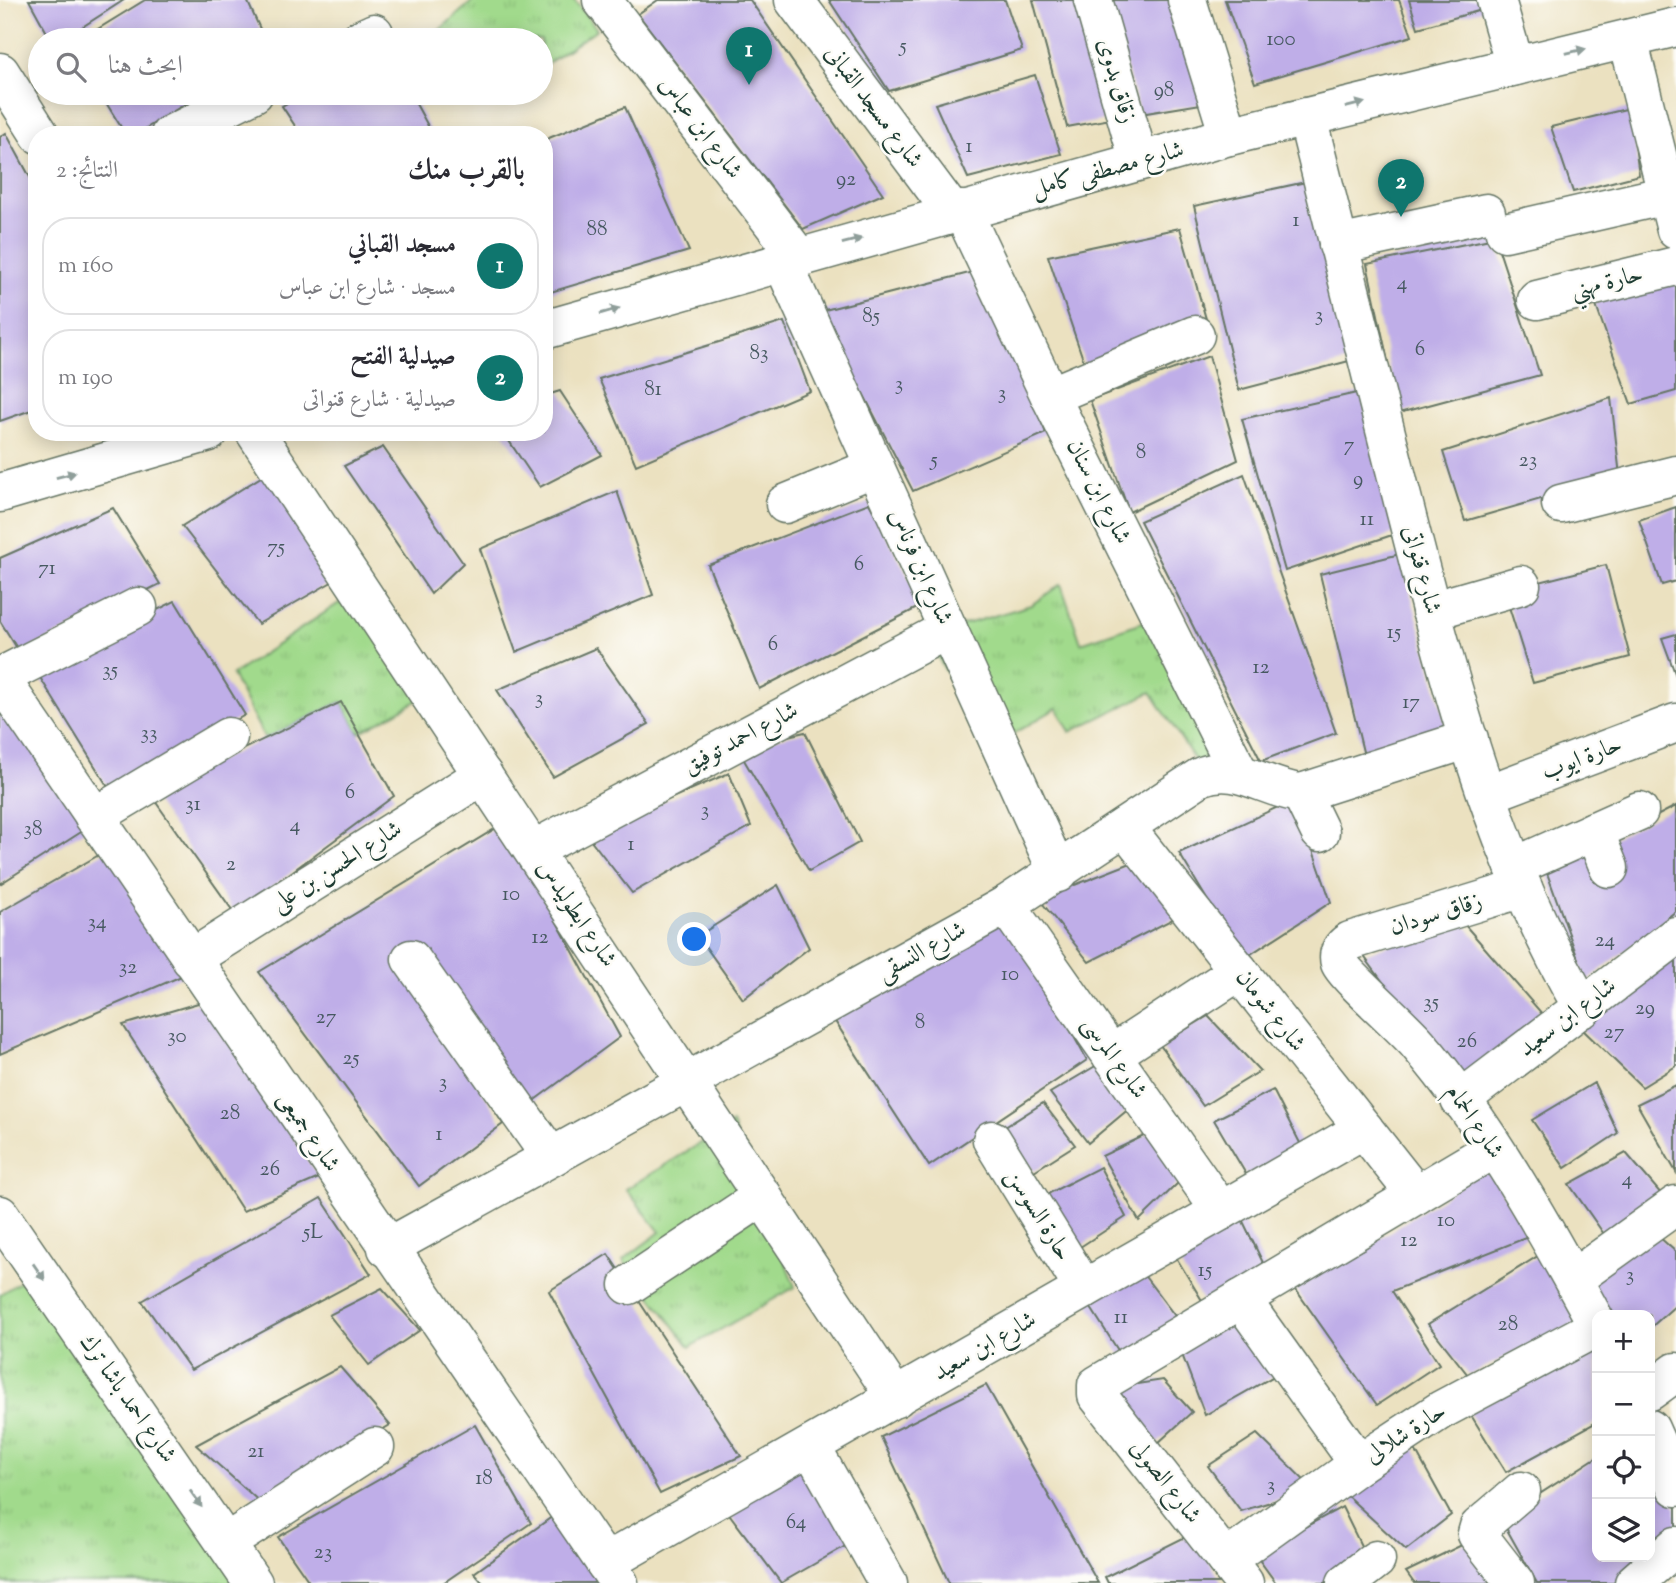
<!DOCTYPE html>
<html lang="ar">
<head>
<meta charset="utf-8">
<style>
  :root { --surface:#fff; --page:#f7f7f7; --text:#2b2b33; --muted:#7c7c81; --line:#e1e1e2; --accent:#0f766e }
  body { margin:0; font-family:"Sorts Mill Goudy",Amiri,serif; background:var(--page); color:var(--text); direction:rtl }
  .controls { position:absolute; right:21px; bottom:21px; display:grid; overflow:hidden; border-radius:14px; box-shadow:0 4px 18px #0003 }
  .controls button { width:63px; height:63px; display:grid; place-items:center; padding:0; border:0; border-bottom:2px solid var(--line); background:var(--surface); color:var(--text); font:35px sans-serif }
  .you { position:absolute; left:695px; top:940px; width:24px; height:24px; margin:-18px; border:5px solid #fff; border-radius:50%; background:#1a73e8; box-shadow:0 0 0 10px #1a73e833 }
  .badge { display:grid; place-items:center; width:46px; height:46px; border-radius:50%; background:var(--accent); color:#fff; font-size:23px; font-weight:700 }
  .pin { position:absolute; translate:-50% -58px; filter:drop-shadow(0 2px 4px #0008) }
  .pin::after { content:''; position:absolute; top:37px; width:24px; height:21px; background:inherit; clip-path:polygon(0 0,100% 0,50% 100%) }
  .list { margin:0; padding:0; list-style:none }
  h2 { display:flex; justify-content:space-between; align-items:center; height:91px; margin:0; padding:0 28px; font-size:30px }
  h2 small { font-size:23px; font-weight:400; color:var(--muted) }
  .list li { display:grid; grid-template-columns:46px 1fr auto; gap:21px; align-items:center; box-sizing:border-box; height:98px; margin:0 14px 14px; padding:0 14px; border:2px solid var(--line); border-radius:28px }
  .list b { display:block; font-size:26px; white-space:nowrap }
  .list p { margin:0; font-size:23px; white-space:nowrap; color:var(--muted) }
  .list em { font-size:23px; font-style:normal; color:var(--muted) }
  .icon { flex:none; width:38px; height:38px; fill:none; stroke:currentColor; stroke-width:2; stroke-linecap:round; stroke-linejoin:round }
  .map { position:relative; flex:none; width:1676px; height:1583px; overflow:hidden; direction:ltr }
  .search { position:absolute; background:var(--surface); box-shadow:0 4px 18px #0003; left:28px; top:28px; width:525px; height:77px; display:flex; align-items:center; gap:18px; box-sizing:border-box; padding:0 24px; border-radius:38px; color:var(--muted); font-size:26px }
  .panel { position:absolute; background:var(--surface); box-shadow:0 4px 18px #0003; left:28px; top:126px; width:525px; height:315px; border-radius:28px; direction:rtl }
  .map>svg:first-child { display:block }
  .grass { fill:url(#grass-tufts); stroke:#608c60; stroke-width:2 }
  .building { fill:#bfaee8 }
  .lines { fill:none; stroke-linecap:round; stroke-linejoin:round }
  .minor-casing { stroke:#667665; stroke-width:41 }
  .major-casing { stroke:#667665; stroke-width:41 }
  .minor { stroke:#fff; stroke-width:38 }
  .major { stroke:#fff; stroke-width:38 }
  .oneway { fill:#8f9e9a }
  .labels { text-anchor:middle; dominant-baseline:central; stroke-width:5; stroke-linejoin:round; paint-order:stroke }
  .number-label { font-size:21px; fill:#475961 }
  .street-label { font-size:24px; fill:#1f3d34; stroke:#fdfcf7 }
</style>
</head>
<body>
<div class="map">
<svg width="1676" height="1583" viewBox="0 0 1676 1583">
  <defs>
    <pattern id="grass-tufts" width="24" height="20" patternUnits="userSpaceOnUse" patternTransform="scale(1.75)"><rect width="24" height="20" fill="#a1da8c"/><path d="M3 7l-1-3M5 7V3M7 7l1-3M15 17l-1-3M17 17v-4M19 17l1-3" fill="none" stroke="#8abc79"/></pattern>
  </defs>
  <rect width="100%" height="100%" fill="#fdfcf7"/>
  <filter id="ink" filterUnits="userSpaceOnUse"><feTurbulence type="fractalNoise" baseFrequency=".0143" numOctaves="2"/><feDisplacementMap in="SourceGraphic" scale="14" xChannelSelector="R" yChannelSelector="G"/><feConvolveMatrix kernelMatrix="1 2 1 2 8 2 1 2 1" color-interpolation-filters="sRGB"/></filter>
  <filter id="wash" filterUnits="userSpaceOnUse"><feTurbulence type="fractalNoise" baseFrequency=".00686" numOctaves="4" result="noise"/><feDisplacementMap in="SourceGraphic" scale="28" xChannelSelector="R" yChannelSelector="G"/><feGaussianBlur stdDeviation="1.57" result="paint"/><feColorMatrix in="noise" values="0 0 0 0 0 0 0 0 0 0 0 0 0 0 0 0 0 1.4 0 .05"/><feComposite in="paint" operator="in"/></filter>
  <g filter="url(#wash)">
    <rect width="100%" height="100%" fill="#ebe1c0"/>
    <g class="grass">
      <polygon points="474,0 574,0 597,29 541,68 541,40 440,40 436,33"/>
      <polygon points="1061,584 1081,643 1166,614 1231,756 1200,768 1151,692 1070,732 1057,708 991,747 925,636 1031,605"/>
      <polygon points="363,587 430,694 359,733 341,702 265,739 232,675"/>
      <polygon points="732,1124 795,1287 690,1347 623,1260 660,1232 626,1189"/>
      <polygon points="36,1272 244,1583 4,1583 0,1578 0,1294"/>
    </g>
    <g id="blocks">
      <g class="building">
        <polygon points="29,0 124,0 62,40 51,40"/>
        <polygon points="145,0 247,0 265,40 80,40"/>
        <polygon points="658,0 750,0 883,194 803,229 638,14"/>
        <polygon points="829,0 1005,0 1022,50 889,91"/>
        <polygon points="1033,0 1081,0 1116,118 1067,127"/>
        <polygon points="1107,0 1170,0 1207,103 1140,114"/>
        <polygon points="1225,0 1399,0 1412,36 1255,83"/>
        <polygon points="1409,0 1482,0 1485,9 1418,28"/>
        <polygon points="1035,75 1061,154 968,178 935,104"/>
        <polygon points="100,93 203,93 135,135 126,135"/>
        <polygon points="305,93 410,93 433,135 301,135 282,106"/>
        <polygon points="625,107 689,251 544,294 544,140"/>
        <polygon points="1630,108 1639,175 1573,192 1551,127"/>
        <polygon points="6,133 37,190 37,408 0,421 0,137"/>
        <polygon points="1315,180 1349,361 1239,390 1194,206"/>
        <polygon points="1180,228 1206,319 1085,365 1048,256"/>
        <polygon points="1495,238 1540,375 1399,413 1367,264"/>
        <polygon points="977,271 1046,433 913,491 821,311"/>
        <polygon points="1676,281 1676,391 1631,404 1595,303"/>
        <polygon points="784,322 810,391 636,465 599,379"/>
        <polygon points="1209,356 1238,460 1129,512 1090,400"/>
        <polygon points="560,391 602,455 540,487 503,432 544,432 544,396"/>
        <polygon points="1361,392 1398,533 1285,571 1242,419"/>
        <polygon points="1611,398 1620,476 1465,521 1443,452"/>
        <polygon points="383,447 463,563 431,594 344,466"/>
        <polygon points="269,472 337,579 258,624 182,526"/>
        <polygon points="1244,474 1336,733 1261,761 1140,521"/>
        <polygon points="617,491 653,595 516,652 480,549"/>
        <polygon points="869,503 923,605 759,689 708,565"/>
        <polygon points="1676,507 1676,581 1662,585 1639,520"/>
        <polygon points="113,508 160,584 20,653 0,621 0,558"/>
        <polygon points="1400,554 1448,732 1365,760 1320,574"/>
        <polygon points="1606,565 1630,657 1533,683 1504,591"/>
        <polygon points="175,601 245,715 111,792 36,671"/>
        <polygon points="1676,634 1676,676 1662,638"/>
        <polygon points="596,648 649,724 553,777 497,690"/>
        <polygon points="341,702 394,796 235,914 150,794"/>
        <polygon points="0,704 89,827 0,884"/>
        <polygon points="805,732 860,842 809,871 737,748"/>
        <polygon points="729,773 751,826 632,893 587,835"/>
        <polygon points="1295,799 1331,902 1243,959 1179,853"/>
        <polygon points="1676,806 1676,911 1586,981 1547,873"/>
        <polygon points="503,824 620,1037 528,1105 399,961 503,1124 419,1186 259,972"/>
        <polygon points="111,848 184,975 0,1054 0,912"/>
        <polygon points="1136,861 1181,915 1089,962 1039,899"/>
        <polygon points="778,885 809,948 743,999 698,936"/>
        <polygon points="1005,913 1087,1060 929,1166 827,1009"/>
        <polygon points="1458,917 1550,1023 1460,1086 1363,955"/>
        <polygon points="1676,954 1676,1066 1642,1087 1580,1027"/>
        <polygon points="205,1001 319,1178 243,1211 123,1025"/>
        <polygon points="1208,1016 1260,1071 1203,1106 1160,1045"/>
        <polygon points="1109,1058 1137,1102 1088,1143 1050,1093"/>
        <polygon points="1594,1083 1618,1133 1565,1168 1532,1120"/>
        <polygon points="1676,1085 1676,1172 1637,1104"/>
        <polygon points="1273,1090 1301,1145 1253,1186 1214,1120"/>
        <polygon points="1043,1103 1075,1145 1034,1171 1002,1129"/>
        <polygon points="1152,1132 1180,1181 1139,1221 1102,1156"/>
        <polygon points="1626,1153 1668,1202 1606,1237 1569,1184"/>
        <polygon points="1100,1167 1126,1217 1074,1251 1034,1201"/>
        <polygon points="1488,1168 1528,1237 1392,1291 1439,1364 1377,1405 1294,1287 1365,1248"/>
        <polygon points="321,1198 371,1274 191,1370 142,1301"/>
        <polygon points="1239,1213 1266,1269 1209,1312 1174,1254"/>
        <polygon points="1658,1236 1676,1252 1676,1305 1650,1328 1650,1315 1608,1315 1584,1279"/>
        <polygon points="608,1254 741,1456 660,1494 549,1291"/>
        <polygon points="1538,1256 1578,1322 1468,1375 1428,1324"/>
        <polygon points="1143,1274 1181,1324 1121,1355 1084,1297"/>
        <polygon points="382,1288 420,1330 369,1365 329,1315"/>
        <polygon points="1235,1323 1281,1372 1205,1415 1180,1349"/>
        <polygon points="1597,1344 1597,1422 1506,1472 1469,1412"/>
        <polygon points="340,1367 390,1425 261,1503 196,1445"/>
        <polygon points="1163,1380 1192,1412 1158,1443 1105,1389"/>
        <polygon points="986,1385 1098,1583 949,1583 881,1437"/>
        <polygon points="475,1425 531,1523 443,1583 310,1583 278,1537"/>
        <polygon points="1257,1434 1313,1489 1241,1511 1208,1466"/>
        <polygon points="1412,1444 1451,1515 1406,1550 1343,1492"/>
        <polygon points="1650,1454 1676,1508 1676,1533 1650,1555"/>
        <polygon points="1597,1457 1597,1557 1647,1557 1616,1583 1537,1583 1501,1519"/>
        <polygon points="804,1464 856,1540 781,1583 721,1503"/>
        <polygon points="1342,1507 1365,1554 1329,1583 1276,1583 1255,1554"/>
        <polygon points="556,1514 606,1583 483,1583 474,1573"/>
        <polygon points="1193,1533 1222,1583 1108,1583 1105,1577"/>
        <polygon points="1468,1542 1494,1577 1488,1583 1414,1583 1406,1572"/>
      </g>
    </g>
  </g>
  <g filter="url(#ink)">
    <use href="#blocks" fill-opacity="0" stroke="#667665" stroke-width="2"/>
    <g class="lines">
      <g class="minor-casing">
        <g id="minor">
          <polyline points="602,0 798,256"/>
          <polyline points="794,0 953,213"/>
          <polyline points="1093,0 1139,161"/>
          <polyline points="1187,0 1229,136"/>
          <polyline points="1496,0 1515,66"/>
          <polyline points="1628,39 1676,230"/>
          <polyline points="359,40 374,33"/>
          <polyline points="0,72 40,135"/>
          <path d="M1307 117C1338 245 1371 373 1403 501 1447 674 1492 853 1583 1008"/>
          <polyline points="170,135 254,93"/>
          <polyline points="962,210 1050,396 1239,773"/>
          <polyline points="1505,232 1667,195"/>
          <polyline points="1338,245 1486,213"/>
          <polyline points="782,261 1058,873"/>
          <polyline points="1537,300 1676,266"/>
          <polyline points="1050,396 1195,335"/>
          <polyline points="255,432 896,1398"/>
          <polyline points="785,504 875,467"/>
          <polyline points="1561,504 1676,475"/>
          <polyline points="1431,611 1521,585"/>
          <polyline points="0,677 138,607"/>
          <polyline points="0,678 619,1583"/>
          <polyline points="1301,793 1320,832"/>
          <polyline points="1488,794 1676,723"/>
          <polyline points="94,817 228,737"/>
          <polyline points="1125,827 1416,1195"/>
          <polyline points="1594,831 1609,868"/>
          <polyline points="533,850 948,629"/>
          <polyline points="1514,867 1639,811"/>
          <path d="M1523 888 1350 941C1342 946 1337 953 1340 963 1344 975 1405 1028 1418 1044 1485 1121 1548 1234 1597 1324"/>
          <polyline points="1006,905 1221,1211"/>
          <polyline points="191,959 483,775"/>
          <polyline points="411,959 551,1157"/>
          <polyline points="1111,1055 1239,971"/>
          <polyline points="1460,1100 1676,936"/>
          <polyline points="992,1140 1084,1289"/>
          <polyline points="0,1215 253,1583"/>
          <path d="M387 1248 1006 905 1200 777C1236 761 1265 789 1301 793L1469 739"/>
          <polyline points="1573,1279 1676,1205"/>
          <polyline points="629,1285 763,1196"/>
          <polyline points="1241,1299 1359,1464"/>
          <polyline points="1650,1391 1676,1372"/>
          <polyline points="1650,1429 1676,1487"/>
          <polyline points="811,1447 888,1583"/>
          <polyline points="226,1543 375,1447"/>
          <polyline points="1226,1560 1359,1464 1441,1410 1597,1327"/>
          <polyline points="605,1563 1364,1129"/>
          <polyline points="1244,1583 1097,1395 1097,1385 1493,1149"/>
          <polyline points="1346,1583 1376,1560"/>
          <polyline points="1515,1583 1477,1534 1479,1527 1521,1491"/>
          <polyline points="1634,1583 1676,1546"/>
        </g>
      </g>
      <g class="major-casing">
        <g id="major">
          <polyline points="544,330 1229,136 1676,27"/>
          <polyline points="0,493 209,432"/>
        </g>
      </g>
      <use href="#minor" class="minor"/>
      <use href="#major" class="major"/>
    </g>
    <defs><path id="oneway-solid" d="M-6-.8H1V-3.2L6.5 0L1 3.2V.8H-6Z" transform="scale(1.75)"/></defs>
    <g class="oneway">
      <use href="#oneway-solid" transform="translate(1576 51) rotate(-13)"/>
      <use href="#oneway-solid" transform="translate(1355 105) rotate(-14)"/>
      <use href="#oneway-solid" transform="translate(852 241) rotate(-15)"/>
      <use href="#oneway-solid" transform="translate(610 311) rotate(-16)"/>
      <use href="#oneway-solid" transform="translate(66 475) rotate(-15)"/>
      <use href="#oneway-solid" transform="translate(39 1272) rotate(55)"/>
      <use href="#oneway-solid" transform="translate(196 1499) rotate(55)"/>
    </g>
  </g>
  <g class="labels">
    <g class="number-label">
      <text x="1281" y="40">100</text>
      <text x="903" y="47">5</text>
      <text x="1164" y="91">98</text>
      <text x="969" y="147">1</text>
      <text x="846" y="180">92</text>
      <text x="1296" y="221">1</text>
      <text x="597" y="230">88</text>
      <text x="1402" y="284">4</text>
      <text x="1319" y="316">3</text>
      <text x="871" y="317">85</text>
      <text x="1420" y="350">6</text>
      <text x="759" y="354">83</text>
      <text x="899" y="385">3</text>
      <text x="653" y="390">81</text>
      <text x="1002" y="394">3</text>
      <text x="1349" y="446">7</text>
      <text x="1141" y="453">8</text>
      <text x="934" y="461">5</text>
      <text x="1528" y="461">23</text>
      <text x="1358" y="480">9</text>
      <text x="1367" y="520">11</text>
      <text x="276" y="548">75</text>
      <text x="859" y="565">6</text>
      <text x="47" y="569">71</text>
      <text x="1394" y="633">15</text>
      <text x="773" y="645">6</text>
      <text x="1261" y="668">12</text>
      <text x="110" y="671">35</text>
      <text x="539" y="699">3</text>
      <text x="1411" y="703">17</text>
      <text x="149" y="734">33</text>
      <text x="350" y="793">6</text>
      <text x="193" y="805">31</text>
      <text x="705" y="811">3</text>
      <text x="295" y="826">4</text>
      <text x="33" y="830">38</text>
      <text x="631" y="845">1</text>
      <text x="231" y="865">2</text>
      <text x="511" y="895">10</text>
      <text x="97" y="923">34</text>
      <text x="540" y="938">12</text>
      <text x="1605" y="941">24</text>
      <text x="128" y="968">32</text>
      <text x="1010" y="975">10</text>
      <text x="1431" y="1003">35</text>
      <text x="1645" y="1009">29</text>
      <text x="326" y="1018">27</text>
      <text x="920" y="1023">8</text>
      <text x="1614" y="1033">27</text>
      <text x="177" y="1037">30</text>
      <text x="1467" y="1042">26</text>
      <text x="351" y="1059">25</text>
      <text x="443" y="1083">3</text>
      <text x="230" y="1114">28</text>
      <text x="439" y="1135">1</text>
      <text x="270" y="1170">26</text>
      <text x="1627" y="1180">4</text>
      <text x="1446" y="1221">10</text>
      <text x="313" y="1233">5L</text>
      <text x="1409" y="1241">12</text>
      <text x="1205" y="1271">15</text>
      <text x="1630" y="1276">3</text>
      <text x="1121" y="1318">11</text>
      <text x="1508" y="1325">28</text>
      <text x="256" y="1452">21</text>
      <text x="484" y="1479">18</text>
      <text x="1271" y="1486">3</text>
      <text x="796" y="1523">64</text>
      <text x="323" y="1553">23</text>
    </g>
    <g class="street-label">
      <text transform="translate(1116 81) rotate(74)">زقاق بدوى</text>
      <text transform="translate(873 107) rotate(53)">شارع مسجد القبانى</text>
      <text transform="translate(700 128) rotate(53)">شارع ابن عباس</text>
      <text transform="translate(1108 170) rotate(-15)">شارع مصطفى كامل</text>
      <text transform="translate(1607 283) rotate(-14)">حارة مهني</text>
      <text transform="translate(1098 492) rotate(63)">شارع ابن سنان</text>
      <text transform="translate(920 567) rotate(66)">شارع ابن فرناس</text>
      <text transform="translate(1421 570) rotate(75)">شارع قنواتى</text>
      <text transform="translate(741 739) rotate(-28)">شارع احمد توفيق</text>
      <text transform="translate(1582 759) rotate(-21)">حارة ايوب</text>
      <text transform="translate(337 867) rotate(-32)">شارع الحسن بن على</text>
      <text transform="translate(576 914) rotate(56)">شارع ابطوليدس</text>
      <text transform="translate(1436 915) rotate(-17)">زقاق سودان</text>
      <text transform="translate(922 952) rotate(-29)">شارع النسقى</text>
      <text transform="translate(1270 1011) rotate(52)">شارع شومان</text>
      <text transform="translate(1568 1018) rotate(-37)">شارع ابن سعيد</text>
      <text transform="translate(1114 1058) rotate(55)">شارع المرسى</text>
      <text transform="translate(1474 1122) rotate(56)">شارع الحمام</text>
      <text transform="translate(308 1132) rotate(56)">شارع جميعى</text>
      <text transform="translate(1038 1215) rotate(58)">حارة السوسن</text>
      <text transform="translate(985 1347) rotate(-30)">شارع ابن سعيد</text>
      <text transform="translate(127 1399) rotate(55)">شارع احمد باشا ترك</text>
      <text transform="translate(1406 1434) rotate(-33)">حارة شلالى</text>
      <text transform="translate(1165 1482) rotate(52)">شارع الصولى</text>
    </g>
  </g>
</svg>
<div class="controls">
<button>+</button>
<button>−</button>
<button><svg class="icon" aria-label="locate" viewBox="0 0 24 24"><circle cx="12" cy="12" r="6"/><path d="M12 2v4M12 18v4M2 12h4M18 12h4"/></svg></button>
<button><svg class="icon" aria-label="layers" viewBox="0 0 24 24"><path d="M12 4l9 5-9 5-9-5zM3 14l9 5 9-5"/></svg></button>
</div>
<div class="you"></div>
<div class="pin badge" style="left:749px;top:85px">1</div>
<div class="pin badge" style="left:1401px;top:217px">2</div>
<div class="search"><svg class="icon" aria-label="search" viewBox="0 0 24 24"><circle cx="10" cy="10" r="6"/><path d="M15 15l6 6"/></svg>ابحث هنا</div>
<section class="panel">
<h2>بالقرب منك<small>النتائج: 2</small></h2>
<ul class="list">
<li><span class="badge">1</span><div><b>مسجد القباني</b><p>مسجد · شارع ابن عباس</p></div><em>160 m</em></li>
<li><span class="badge">2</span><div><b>صيدلية الفتح</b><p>صيدلية · شارع قنواتى</p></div><em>190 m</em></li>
</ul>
</section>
</div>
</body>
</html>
